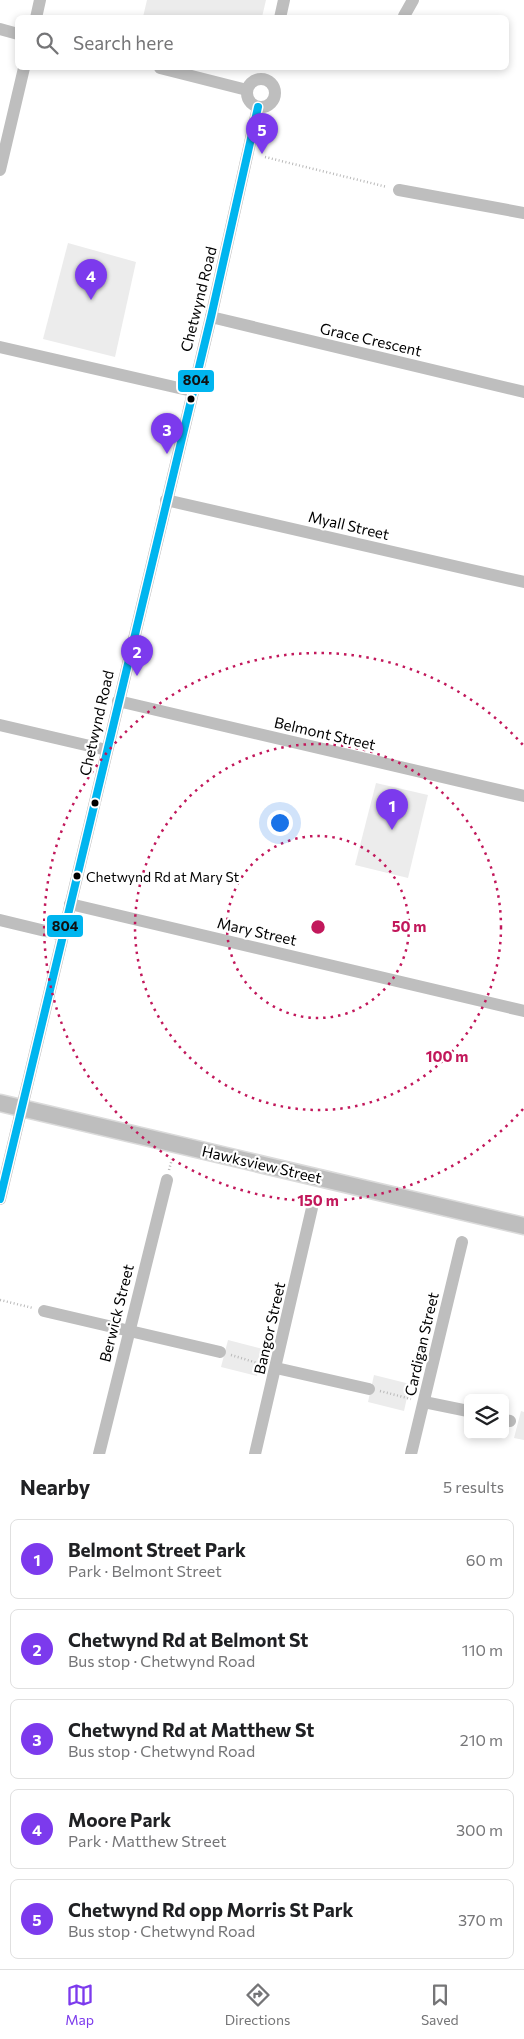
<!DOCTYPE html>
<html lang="en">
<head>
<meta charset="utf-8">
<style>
  :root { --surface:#fff; --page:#f2f2f2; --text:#202124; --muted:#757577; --line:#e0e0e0; --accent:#7c3aed }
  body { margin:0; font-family:Commissioner,sans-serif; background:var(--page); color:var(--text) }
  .controls { position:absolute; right:15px; bottom:15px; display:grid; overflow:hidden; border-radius:8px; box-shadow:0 2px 8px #0003 }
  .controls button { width:45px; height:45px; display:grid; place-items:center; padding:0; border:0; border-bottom:1px solid var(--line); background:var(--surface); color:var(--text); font:25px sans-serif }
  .you { position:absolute; left:279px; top:822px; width:18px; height:18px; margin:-12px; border:4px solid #fff; border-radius:50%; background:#1a73e8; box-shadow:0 0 0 8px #1a73e833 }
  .badge { display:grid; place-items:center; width:32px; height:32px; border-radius:50%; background:var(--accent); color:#fff; font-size:16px; font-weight:700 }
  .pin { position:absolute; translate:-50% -41px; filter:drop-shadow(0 1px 2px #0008) }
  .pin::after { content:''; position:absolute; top:26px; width:18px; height:15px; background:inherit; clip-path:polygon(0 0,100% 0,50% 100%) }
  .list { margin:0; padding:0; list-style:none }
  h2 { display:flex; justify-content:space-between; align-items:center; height:65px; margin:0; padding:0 20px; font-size:21px }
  h2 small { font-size:16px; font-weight:400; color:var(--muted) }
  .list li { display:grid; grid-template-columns:32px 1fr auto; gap:15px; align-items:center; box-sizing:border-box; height:80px; margin:0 10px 10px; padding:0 10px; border:1px solid var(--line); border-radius:8px }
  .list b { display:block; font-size:19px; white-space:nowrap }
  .list p { margin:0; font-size:16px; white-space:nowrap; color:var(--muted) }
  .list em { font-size:16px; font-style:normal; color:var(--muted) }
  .icon { flex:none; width:28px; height:28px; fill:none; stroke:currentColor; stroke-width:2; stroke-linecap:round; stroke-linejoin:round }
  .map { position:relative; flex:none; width:524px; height:1454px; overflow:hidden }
  .search { position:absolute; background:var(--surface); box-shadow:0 2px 8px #0003; left:15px; right:15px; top:15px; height:55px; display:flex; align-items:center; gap:12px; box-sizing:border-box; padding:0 18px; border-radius:8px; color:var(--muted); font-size:19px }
  .sheet { height:515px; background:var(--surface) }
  nav { display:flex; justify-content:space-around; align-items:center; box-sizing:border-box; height:70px; border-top:1px solid var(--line); background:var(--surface); font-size:14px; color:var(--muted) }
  nav a { display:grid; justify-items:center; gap:2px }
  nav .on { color:var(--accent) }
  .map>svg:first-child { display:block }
  .green { fill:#ececec }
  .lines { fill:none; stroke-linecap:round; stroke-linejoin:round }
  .major-casing { stroke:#dbdbdb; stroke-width:19 }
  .path { stroke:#b9b9b9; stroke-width:2.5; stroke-dasharray:1 2.5; stroke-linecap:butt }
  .minor { stroke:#bebebe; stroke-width:12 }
  .major { stroke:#bebebe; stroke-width:16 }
  .bus-1-casing { stroke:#fff; stroke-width:11 }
  .bus-1 { stroke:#00b5ef; stroke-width:8 }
  .ring { fill:none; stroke:#c2185b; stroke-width:2.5; stroke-dasharray:2.5 5 }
  .bus-dot { fill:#000; stroke:#fff; stroke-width:2 }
  .labels { text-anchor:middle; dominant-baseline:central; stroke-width:4.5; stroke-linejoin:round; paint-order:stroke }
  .bus-label { font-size:14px; fill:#000; stroke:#fff; text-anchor:start }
  .street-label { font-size:15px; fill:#000; stroke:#fff }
  .centre { fill:#c2185b; stroke:#fff; stroke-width:2.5 }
  .ring-label { font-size:15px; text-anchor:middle; font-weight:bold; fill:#c2185b; stroke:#fff; stroke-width:4.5; stroke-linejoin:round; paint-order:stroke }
  .line-badge { stroke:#fff; stroke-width:2 }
  .pale-badge-label { font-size:14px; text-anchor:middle; font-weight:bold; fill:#111 }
</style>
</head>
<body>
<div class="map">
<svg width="524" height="1454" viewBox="0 0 524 1454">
  <rect width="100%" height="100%" fill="#fff"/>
  <g class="green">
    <polygon points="147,0 266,0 262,17 143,17"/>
    <polygon points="68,243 136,262 115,357 43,339"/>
    <polygon points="376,783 428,795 408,878 355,865"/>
    <polygon points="228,1340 263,1349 257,1376 221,1367"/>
    <polygon points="374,1375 410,1384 404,1411 368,1402"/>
    <polygon points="521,1411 524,1412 524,1440 514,1438"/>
  </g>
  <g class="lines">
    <g class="major-casing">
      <polyline id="major" points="0,1103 524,1226"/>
    </g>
    <g class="path">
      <polyline points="265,157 387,187"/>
      <polyline points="169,1170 172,1159"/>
      <polyline points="0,1300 33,1308"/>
      <polyline points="231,1355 264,1365"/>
      <polyline points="380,1391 411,1399"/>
    </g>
    <g class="minor">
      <polyline points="404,16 413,0"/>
      <polyline points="36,18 40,0"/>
      <polyline points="280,18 284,0"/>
      <polyline points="0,29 18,34"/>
      <polyline points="160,68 247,90"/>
      <circle cx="261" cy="93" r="14"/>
      <polyline points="0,170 24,68"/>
      <polyline points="399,190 524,213"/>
      <polyline points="211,317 524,392"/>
      <polyline points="0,347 192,391"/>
      <polyline points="166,500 524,582"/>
      <polyline points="118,701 524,796"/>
      <polyline points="0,725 107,750"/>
      <polyline points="70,904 524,1011"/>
      <polyline points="0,920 62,935"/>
      <polyline points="0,1199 211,317 258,107"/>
      <polyline points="44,1311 220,1352"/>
      <polyline points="276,1368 369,1389"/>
      <polyline points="424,1402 468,1411"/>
      <polyline points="505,1420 510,1421"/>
      <polyline points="99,1454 167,1180"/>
      <polyline points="255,1454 312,1208"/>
      <polyline points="411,1454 462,1242"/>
    </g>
    <use href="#major" class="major"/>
    <g class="bus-1-casing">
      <polyline id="bus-1" points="0,1199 211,317 258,107"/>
    </g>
    <use href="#bus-1" class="bus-1"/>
  </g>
  <g class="ring">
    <circle cx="318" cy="927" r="91"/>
    <circle cx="318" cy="927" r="183"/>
    <path d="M523 1109A274 274 0 1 1 523 745"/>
  </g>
  <g class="bus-dot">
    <circle cx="191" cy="399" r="4.5"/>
    <circle cx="95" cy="803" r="4.5"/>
    <circle cx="77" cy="876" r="4.5"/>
  </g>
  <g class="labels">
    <g class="bus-label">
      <text x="86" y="876">Chetwynd Rd at Mary St</text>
    </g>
    <g class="street-label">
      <text transform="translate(198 299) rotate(-76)">Chetwynd Road</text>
      <text transform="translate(371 339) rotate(13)">Grace Crescent</text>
      <text transform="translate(349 525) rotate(13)">Myall Street</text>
      <text transform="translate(96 723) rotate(-77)">Chetwynd Road</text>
      <text transform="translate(325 733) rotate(13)">Belmont Street</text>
      <text transform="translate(257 931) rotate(13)">Mary Street</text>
      <text transform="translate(262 1164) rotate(13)">Hawksview Street</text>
      <text transform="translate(116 1313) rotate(-76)">Berwick Street</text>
      <text transform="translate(269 1328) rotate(-77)">Bangor Street</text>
      <text transform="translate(421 1344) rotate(-77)">Cardigan Street</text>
    </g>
  </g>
  <circle cx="318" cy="927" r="8" class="centre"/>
  <g class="ring-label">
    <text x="409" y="932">50 m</text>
    <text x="447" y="1062">100 m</text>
    <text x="318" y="1206">150 m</text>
  </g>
  <g class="line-badge">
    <rect x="177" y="369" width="38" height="24" rx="5" fill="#00b5ef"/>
    <rect x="46" y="914" width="38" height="24" rx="5" fill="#00b5ef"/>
  </g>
  <g class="pale-badge-label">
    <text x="196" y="385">804</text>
    <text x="65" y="931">804</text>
  </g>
</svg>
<div class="controls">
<button><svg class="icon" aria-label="layers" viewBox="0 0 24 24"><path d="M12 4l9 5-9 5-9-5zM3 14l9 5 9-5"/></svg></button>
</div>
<div class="you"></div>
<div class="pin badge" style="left:392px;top:830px">1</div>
<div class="pin badge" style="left:137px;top:676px">2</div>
<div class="pin badge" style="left:167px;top:454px">3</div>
<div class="pin badge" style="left:91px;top:300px">4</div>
<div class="pin badge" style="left:262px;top:154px">5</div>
<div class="search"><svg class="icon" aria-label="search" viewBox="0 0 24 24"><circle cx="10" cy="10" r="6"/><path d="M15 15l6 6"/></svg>Search here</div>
</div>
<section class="sheet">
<h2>Nearby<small>5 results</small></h2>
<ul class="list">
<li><span class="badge">1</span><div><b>Belmont Street Park</b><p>Park · Belmont Street</p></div><em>60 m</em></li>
<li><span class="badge">2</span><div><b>Chetwynd Rd at Belmont St</b><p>Bus stop · Chetwynd Road</p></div><em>110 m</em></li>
<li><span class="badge">3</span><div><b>Chetwynd Rd at Matthew St</b><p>Bus stop · Chetwynd Road</p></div><em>210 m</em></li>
<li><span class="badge">4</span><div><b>Moore Park</b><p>Park · Matthew Street</p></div><em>300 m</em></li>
<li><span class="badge">5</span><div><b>Chetwynd Rd opp Morris St Park</b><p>Bus stop · Chetwynd Road</p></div><em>370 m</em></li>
</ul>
</section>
<nav>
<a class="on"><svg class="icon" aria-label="map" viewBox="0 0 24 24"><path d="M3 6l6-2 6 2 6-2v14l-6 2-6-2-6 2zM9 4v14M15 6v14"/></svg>Map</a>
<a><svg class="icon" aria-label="directions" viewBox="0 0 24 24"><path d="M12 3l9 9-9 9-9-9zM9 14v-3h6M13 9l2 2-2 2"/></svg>Directions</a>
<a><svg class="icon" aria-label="saved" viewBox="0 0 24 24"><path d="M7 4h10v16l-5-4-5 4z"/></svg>Saved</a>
</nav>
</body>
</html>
